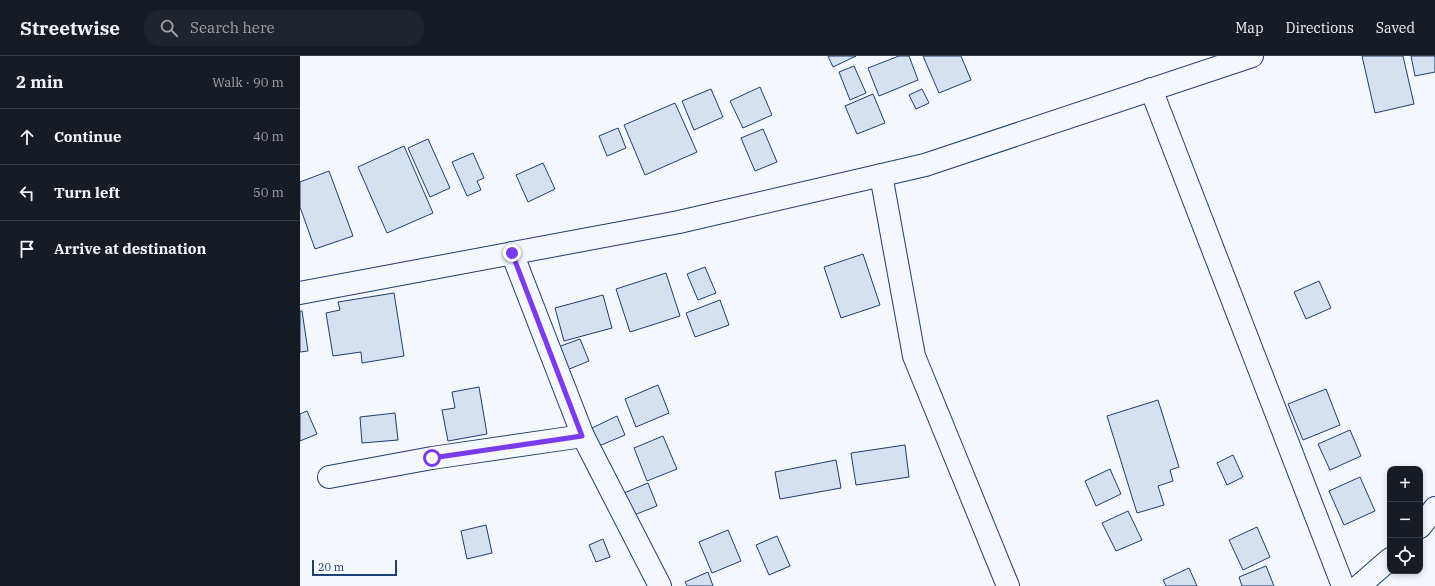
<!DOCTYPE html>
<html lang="en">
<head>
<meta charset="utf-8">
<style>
  :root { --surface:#171b24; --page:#20242c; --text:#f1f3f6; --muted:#9ea1a6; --line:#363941 }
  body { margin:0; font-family:"IBM Plex Serif",serif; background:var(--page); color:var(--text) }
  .controls { position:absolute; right:12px; bottom:12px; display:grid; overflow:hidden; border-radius:8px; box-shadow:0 2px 6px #0003 }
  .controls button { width:36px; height:36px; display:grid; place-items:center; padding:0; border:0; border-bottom:1px solid var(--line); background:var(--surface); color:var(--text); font:20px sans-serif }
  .scale { position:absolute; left:12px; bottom:10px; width:85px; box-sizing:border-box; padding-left:4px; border:2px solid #1d3f73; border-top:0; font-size:11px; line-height:14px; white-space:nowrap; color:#1d3f73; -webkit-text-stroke:3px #f4f7fb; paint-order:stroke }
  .stop { position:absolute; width:12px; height:12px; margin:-9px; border:3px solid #7c3aed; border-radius:50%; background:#fff }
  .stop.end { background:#7c3aed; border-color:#fff; box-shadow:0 1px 4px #0008 }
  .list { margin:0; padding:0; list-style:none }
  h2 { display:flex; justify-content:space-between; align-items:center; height:52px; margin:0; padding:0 16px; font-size:17px }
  h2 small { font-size:13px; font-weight:400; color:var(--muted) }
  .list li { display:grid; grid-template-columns:26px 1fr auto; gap:12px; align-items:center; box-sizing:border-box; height:56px; padding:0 16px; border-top:1px solid var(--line) }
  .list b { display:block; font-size:15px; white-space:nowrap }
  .list em { font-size:13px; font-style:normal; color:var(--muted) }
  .icon { flex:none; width:22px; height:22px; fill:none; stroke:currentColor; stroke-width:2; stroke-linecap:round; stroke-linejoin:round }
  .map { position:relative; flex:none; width:1135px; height:530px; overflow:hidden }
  header { display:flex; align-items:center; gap:24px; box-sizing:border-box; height:56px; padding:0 20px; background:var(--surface); border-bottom:1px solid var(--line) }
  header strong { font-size:19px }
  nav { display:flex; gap:22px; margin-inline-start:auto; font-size:14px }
  .search { width:280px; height:36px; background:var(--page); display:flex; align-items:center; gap:10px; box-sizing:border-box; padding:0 14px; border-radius:16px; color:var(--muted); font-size:15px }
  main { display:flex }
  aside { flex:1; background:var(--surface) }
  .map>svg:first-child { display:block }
  .building { fill:#d5e0f0; stroke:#1d3f73 }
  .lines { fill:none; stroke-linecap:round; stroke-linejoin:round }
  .street-casing { stroke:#1d3f73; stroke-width:24 }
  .highway-casing { stroke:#1d3f73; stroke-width:24 }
  .street { stroke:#f4f7fb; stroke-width:22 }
  .highway { stroke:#f4f7fb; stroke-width:22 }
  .route { stroke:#7c3aed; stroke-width:5 }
</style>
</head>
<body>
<header>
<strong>Streetwise</strong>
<div class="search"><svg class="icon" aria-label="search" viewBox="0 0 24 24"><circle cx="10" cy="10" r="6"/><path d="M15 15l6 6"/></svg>Search here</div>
<nav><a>Map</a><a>Directions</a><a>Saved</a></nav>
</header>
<main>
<aside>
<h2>2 min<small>Walk · 90 m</small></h2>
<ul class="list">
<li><svg class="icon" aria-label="ahead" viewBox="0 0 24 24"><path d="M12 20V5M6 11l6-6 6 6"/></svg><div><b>Continue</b></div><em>40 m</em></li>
<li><svg class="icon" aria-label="left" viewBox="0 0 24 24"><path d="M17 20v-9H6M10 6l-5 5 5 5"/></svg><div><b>Turn left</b></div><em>50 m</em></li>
<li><svg class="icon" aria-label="arrive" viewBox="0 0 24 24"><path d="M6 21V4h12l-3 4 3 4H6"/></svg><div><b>Arrive at destination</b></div></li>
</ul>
</aside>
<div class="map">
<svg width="1135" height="530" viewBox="0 0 1135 530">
  <rect width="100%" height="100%" fill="#f4f7fb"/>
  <g class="building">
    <polygon points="528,0 556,0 533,11"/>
    <polygon points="599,0 609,0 618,24 579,40 568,12"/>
    <polygon points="623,0 661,0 671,24 639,37"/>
    <polygon points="1062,0 1103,0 1114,48 1075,57"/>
    <polygon points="1111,0 1135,0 1135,16 1115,20"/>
    <polygon points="554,10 566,37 550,44 539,16"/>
    <polygon points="460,31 472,59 443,72 430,45"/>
    <polygon points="411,33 423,61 394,74 382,45"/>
    <polygon points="622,33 629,47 616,53 609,39"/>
    <polygon points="573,38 585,67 557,78 545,50"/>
    <polygon points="375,47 397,96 345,119 324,69"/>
    <polygon points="318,72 326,92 307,100 299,80"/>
    <polygon points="463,73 477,106 455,115 441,82"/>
    <polygon points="128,83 150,132 130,141 108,92"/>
    <polygon points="104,90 133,157 87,177 58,111"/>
    <polygon points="173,97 184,122 177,125 181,134 167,140 152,106"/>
    <polygon points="243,107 255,133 228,146 216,119"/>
    <polygon points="29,115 53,180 15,193 0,151 0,126"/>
    <polygon points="563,198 580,249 541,262 524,211"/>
    <polygon points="405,211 416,237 398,244 387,218"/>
    <polygon points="366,217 380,260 330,276 316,233"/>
    <polygon points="1019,225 1031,252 1006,263 994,236"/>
    <polygon points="94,237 104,300 62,307 61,296 33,300 26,257 40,254 38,246"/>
    <polygon points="303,239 312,272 264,285 255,252"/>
    <polygon points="420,244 429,269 395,281 386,257"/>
    <polygon points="0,255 2,255 8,295 0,296"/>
    <polygon points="280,283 289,305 267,314 258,291"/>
    <polygon points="358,329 369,357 336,371 325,343"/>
    <polygon points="179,331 187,378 148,385 142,354 155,352 152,336"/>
    <polygon points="1026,333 1040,369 1003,384 988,348"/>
    <polygon points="858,344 879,411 870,414 873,425 858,430 864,449 837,457 807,360"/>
    <polygon points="7,355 17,378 0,385 0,358"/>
    <polygon points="95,357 98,384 62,387 60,361"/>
    <polygon points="317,360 325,379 299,390 292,372"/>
    <polygon points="1050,374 1061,400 1030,414 1018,388"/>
    <polygon points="363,380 377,413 347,425 334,392"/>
    <polygon points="605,389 609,421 556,429 551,397"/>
    <polygon points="933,399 943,421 927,429 917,407"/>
    <polygon points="536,404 541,432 480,443 475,416"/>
    <polygon points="810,413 821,438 796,450 785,425"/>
    <polygon points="1060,421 1075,455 1044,469 1029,435"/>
    <polygon points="348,427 357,450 334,459 324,437"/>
    <polygon points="828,455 842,484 816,495 802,467"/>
    <polygon points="186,469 192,497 167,503 161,475"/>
    <polygon points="957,471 970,501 943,514 929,484"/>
    <polygon points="428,474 441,505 412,517 399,486"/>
    <polygon points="477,480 490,510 469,519 456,489"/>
    <polygon points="303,483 310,501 296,506 289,489"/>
    <polygon points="966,510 974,530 942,530 939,521"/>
    <polygon points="889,512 897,530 866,530 863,524"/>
    <polygon points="408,516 413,530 387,530 385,526"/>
  </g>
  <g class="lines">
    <g class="street-casing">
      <g id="street">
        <polyline points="851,33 1043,530"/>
        <polyline points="581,119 614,300 708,530"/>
        <polyline points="212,197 283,380 360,530"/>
        <polyline points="29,421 132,402 283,380"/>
        <polyline points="1120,471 1135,452"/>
        <polyline points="1059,530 1090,503"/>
      </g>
    </g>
    <g class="highway-casing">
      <polyline id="highway" points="0,237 379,166 625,109 952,0"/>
    </g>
    <use href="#street" class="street"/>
    <use href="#highway" class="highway"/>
  </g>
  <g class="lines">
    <polyline class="route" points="132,402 282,380 212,197"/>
  </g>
</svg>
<div class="controls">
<button>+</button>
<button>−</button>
<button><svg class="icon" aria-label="locate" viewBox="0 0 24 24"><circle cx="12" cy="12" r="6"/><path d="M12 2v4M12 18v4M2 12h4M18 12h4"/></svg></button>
</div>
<div class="scale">20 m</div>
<div class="stop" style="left:132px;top:402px"></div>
<div class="stop end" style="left:212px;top:197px"></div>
</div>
</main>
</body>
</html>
